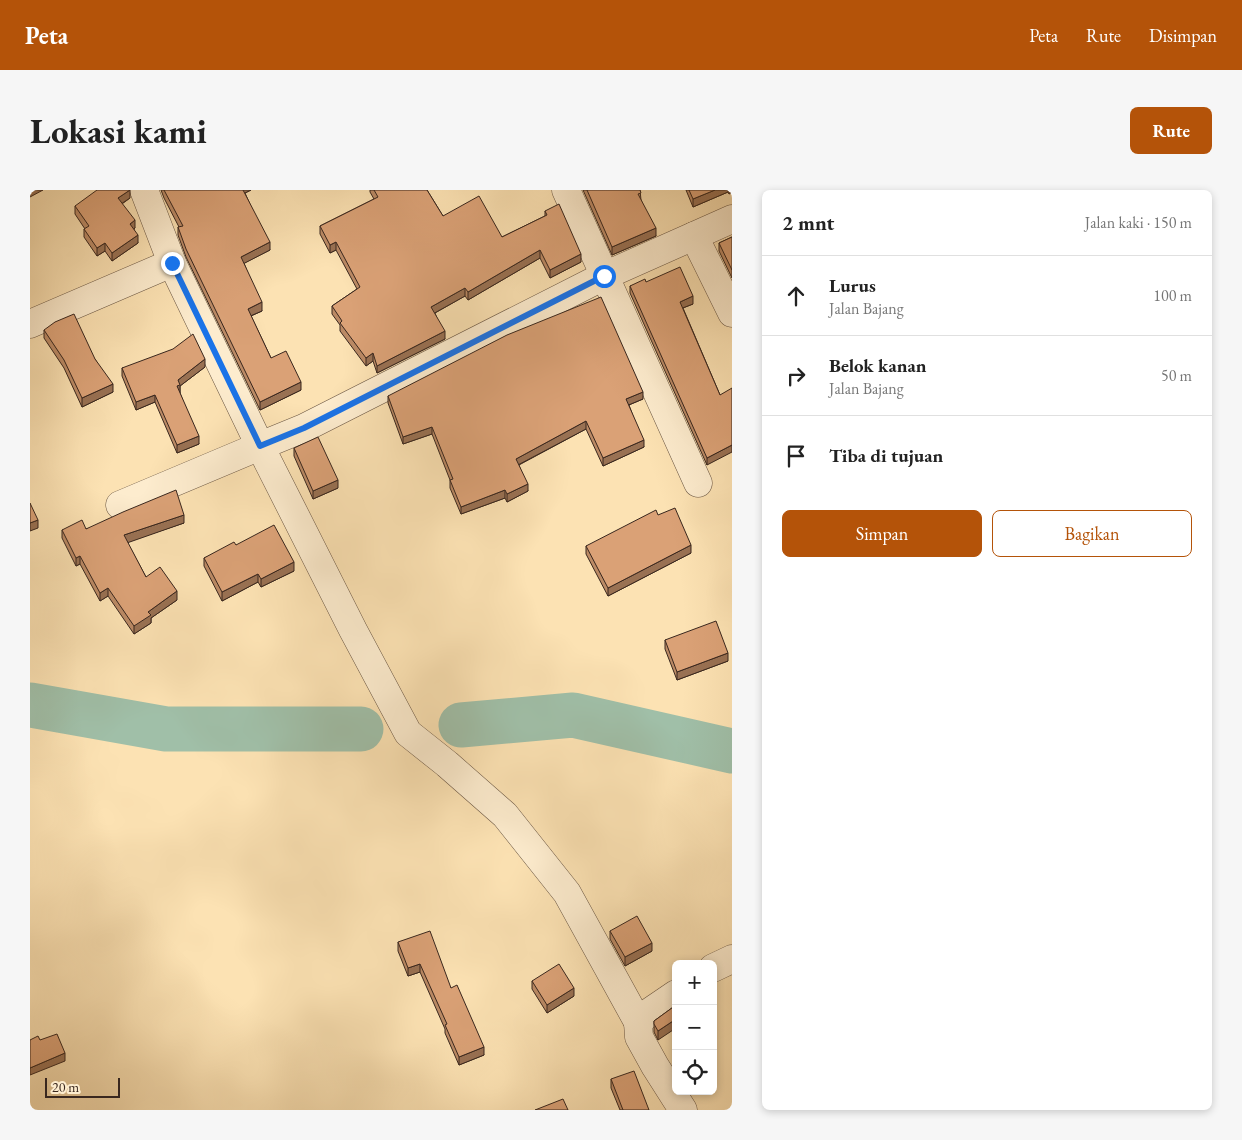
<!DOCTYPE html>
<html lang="id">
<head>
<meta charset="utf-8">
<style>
  :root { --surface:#fff; --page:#f6f6f6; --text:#222; --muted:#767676; --line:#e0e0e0; --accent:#b45309 }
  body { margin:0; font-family:"EB Garamond",serif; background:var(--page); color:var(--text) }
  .controls { position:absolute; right:15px; bottom:15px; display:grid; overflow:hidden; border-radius:8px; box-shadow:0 2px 8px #0003 }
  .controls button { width:45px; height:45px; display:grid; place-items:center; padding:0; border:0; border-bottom:1px solid var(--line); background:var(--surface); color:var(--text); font:25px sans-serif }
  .scale { position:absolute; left:15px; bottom:12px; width:75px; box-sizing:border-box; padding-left:5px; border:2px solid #39271e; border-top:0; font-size:14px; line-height:18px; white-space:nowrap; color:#39271e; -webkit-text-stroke:4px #fdecce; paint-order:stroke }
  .stop { position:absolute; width:15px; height:15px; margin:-11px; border:4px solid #1a73e8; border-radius:50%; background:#fff }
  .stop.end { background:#1a73e8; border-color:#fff; box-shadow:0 1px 5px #0008 }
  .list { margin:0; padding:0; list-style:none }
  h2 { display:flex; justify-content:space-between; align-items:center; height:65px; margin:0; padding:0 20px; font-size:21px }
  h2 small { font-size:16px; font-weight:400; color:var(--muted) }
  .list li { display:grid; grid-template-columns:32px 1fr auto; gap:15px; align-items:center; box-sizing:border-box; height:80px; padding:0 20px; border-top:1px solid var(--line) }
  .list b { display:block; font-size:19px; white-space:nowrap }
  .list p { margin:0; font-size:16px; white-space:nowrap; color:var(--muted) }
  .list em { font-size:16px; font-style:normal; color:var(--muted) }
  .actions { display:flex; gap:10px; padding:15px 20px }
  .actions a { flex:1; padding:11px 0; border:1px solid var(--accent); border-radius:8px; text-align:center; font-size:18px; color:var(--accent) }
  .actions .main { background:var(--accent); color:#fff }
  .icon { flex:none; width:28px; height:28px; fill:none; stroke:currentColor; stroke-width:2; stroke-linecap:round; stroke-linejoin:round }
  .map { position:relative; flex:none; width:702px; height:920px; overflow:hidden; border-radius:8px }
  header { display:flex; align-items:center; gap:30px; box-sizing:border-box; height:70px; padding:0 25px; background:var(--accent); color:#fff }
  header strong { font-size:24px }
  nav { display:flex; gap:28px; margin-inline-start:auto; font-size:18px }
  .intro { display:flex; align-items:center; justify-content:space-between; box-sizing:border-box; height:120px; padding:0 30px }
  h1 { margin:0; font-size:35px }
  .button { padding:12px 22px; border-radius:8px; background:var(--accent); color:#fff; font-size:18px; font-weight:700 }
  main { display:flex; gap:30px; padding:0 30px }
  aside { flex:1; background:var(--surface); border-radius:8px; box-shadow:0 2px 8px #0003 }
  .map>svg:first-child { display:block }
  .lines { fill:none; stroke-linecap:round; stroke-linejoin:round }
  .river { stroke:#a0bfa8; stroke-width:45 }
  .street-casing { stroke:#6a5643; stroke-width:29 }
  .street { stroke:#fdecce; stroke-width:28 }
  .wall { fill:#bb8a65; stroke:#39271e }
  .shaded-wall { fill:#997153; stroke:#39271e }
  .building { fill:#daa176; stroke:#39271e }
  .route { stroke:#1a73e8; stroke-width:6 }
</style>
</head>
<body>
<header>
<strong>Peta</strong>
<nav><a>Peta</a><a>Rute</a><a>Disimpan</a></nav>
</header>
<div class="intro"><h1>Lokasi kami</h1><a class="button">Rute</a></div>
<main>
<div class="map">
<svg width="702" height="920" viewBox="0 0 702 920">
  <rect width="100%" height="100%" fill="#fce2b3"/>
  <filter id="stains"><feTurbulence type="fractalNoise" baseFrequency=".004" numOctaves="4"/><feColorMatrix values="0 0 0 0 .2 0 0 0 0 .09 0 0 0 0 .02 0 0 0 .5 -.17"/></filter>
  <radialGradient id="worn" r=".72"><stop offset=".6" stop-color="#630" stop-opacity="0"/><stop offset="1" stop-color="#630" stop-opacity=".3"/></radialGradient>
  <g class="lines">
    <g class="river">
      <polyline points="0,515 136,539 331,539"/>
      <polyline points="431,535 543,525 702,561"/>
    </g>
    <g class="street-casing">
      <g id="street">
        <polyline points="114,0 142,73 230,256 274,238 574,86 702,29"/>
        <polyline points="536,0 668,293"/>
        <polyline points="664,46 702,123"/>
        <polyline points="0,134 142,73"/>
        <polyline points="90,315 230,256 323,440 378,543 417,574 475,625 537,703 608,832"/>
        <polyline points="683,778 702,769"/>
        <polyline points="646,804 621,821 608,832 609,847 625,876 653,920"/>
      </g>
    </g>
    <use href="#street" class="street"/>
  </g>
  <g class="wall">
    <polygon points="131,0 221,0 215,3 240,60 214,73 232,121 221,126 241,168 271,200 230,220 156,67 148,45 148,37 149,37 134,8"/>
    <polygon points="340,0 397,0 413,26 472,47 515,26 515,21 551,72 520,88 510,68 438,110 435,106 405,123 415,149 347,183 343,171 336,176 310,141 310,135 302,124 302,116 327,99 306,60 300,63 290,44 290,36 344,9 340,2"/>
    <polygon points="553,0 610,0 611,10 626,46 582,65"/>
    <polygon points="656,0 702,0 702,2 699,4 698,2 663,17"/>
    <polygon points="100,8 92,14 105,38 104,39 108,53 82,71 75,61 67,66 54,47 54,39 55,39 45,24 45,16"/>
    <polygon points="702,47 702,88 689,61 689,53"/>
    <polygon points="616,92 663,114 653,118 690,205 677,275 600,103 600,96"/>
    <polygon points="14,140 65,169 83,202 52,217 34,178 14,148"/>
    <polygon points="175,177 150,196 150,203 169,254 147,263 125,212 106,220 92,186 92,178"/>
    <polygon points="358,206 613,209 599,215 614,257 573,276 556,239 489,275 498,301 477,312 475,308 431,324 420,298 420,290 402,244 373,254 358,213"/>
    <polygon points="264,258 308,298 283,309 264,266"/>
    <polygon points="154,333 97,352 116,387 147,410 121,428 121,433 104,444 78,406 70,411 50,374 46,376 32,348 32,340"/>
    <polygon points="206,355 264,381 231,397 228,392 192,411 174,376 174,368"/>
    <polygon points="556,356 661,363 578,406 556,364"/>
    <polygon points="635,450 698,471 647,490 635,459"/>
    <polygon points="580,741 622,761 595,776 580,749"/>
    <polygon points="368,752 421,798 454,865 429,875 415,843 415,839 390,782 378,786 368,761"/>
    <polygon points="502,791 544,806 517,823 502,799"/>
    <polygon points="646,815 628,850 624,842 624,831"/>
    <polygon points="581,889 619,920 590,920 581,898"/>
  </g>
  <g class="shaded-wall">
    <polygon points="0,0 13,0 0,7"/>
    <polygon points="100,0 100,8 88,16 88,8"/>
    <polygon points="211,0 221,0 211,5"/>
    <polygon points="685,0 698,0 698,2 663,17 663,9"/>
    <polygon points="699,0 702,0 702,2 699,4"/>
    <polygon points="105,30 105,38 100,42 100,34"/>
    <polygon points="626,38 626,46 582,65 582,57"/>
    <polygon points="108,45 108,53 82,71 82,63"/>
    <polygon points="240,52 240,60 211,75 211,67"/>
    <polygon points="306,52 306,60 300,63 300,55"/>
    <polygon points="75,53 75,61 67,66 67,58"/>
    <polygon points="510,60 510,68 438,110 438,102"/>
    <polygon points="551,64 551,72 520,88 520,80"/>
    <polygon points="435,98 435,106 401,125 401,117"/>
    <polygon points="663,106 663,114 650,119 650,112"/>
    <polygon points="232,112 232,121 218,127 218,119"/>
    <polygon points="415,141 415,149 347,183 347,176"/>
    <polygon points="343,163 343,171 336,176 336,168"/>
    <polygon points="175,169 175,177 150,196 150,203 147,204 147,196 148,190"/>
    <polygon points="271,192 271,200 230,220 230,212"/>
    <polygon points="83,194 83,202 52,217 52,208"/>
    <polygon points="613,202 613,209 596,216 596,209"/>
    <polygon points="125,205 125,212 106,220 106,212"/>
    <polygon points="556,231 556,239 486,276 486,269"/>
    <polygon points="402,237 402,244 373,254 373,247"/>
    <polygon points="169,246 169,254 147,263 147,255"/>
    <polygon points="614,250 614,257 573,276 573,268"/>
    <polygon points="702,255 702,262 677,275 677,268"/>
    <polygon points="308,290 308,298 283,309 283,301"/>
    <polygon points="498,294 498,301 477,312 477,304"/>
    <polygon points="475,300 475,308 431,324 431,317"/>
    <polygon points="154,325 154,333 94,354 94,345"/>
    <polygon points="8,330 8,338 0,341 0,333"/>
    <polygon points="661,355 661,363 578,406 578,398"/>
    <polygon points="50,366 50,374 46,376 46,368"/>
    <polygon points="264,372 264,381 231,397 231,389"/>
    <polygon points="228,384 228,392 192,411 192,402"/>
    <polygon points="78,398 78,406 70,411 70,403"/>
    <polygon points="147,401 147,410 121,428 121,433 104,444 104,436 118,422"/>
    <polygon points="698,463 698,471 647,490 647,482"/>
    <polygon points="622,753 622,761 595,776 595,767"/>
    <polygon points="390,774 390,782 378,786 378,778"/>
    <polygon points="544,798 544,806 517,823 517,815"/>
    <polygon points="646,829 646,838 628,850 628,841"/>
    <polygon points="454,857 454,865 429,875 429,867"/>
    <polygon points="35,863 35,871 0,885 0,878"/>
  </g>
  <g class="building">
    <polygon points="67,0 100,0 88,8 105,30 100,34 108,45 82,63 75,53 67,58 54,39 59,36 45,16"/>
    <polygon points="134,0 213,0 240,52 211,67 232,112 218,119 241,168 256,161 271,192 230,212 156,59 148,37 153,36"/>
    <polygon points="344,0 397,0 413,26 449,6 472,47 517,25 515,21 529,14 551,64 520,80 510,60 438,102 435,98 401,117 415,141 347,176 343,163 336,168 310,133 312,131 302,116 330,97 306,52 300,55 290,36 348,7"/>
    <polygon points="557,0 610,0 611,3 608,4 626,38 582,57"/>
    <polygon points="659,0 685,0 663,9"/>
    <polygon points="702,47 702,80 689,53"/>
    <polygon points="650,77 663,106 650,112 690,205 702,198 702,255 677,268 600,96 615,89 616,92"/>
    <polygon points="571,107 613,202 596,209 614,250 573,268 556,231 486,269 498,294 477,304 475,300 431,317 420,290 423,289 402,237 373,247 358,206 477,145"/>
    <polygon points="44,124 65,169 83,194 52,208 34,170 14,140 25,132"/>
    <polygon points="163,144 175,169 148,190 150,195 147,196 169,246 147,255 125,205 106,212 92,178 143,159"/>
    <polygon points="288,247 308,290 283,301 264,258"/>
    <polygon points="146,300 154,325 94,345 116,387 130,377 147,401 118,422 121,425 104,436 78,398 70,403 50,366 46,368 32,340 52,330 56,339 93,322"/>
    <polygon points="0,313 8,330 0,333"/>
    <polygon points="645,318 661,355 578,398 556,356 626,320 628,325"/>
    <polygon points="244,335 264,372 231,389 228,384 192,402 174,368 204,352 206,355"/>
    <polygon points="686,431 698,463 647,482 635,450"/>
    <polygon points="607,726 622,753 595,767 580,741"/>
    <polygon points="400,741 421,798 427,795 454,857 429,867 415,835 417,834 390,774 378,778 368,752"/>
    <polygon points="529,774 544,798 517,815 502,791"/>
    <polygon points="646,815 646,829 628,841 624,834 624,831"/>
    <polygon points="27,844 35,863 0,878 0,850 8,846 10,850"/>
    <polygon points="604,881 619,920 593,920 581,889"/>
    <polygon points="533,909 538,920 505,920"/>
  </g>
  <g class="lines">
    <polyline class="route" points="142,73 230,256 274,238 574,86"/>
  </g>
  <rect width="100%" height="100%" filter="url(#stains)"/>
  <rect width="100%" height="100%" fill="url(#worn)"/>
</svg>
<div class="controls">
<button>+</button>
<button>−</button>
<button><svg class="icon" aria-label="locate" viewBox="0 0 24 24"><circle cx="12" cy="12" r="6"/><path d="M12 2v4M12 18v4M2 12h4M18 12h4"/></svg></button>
</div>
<div class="scale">20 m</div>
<div class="stop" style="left:574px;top:86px"></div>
<div class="stop end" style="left:142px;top:73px"></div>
</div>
<aside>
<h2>2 mnt<small>Jalan kaki · 150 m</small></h2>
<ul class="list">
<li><svg class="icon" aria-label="ahead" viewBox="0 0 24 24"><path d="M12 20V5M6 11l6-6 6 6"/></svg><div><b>Lurus</b><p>Jalan Bajang</p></div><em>100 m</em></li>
<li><svg class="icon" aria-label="right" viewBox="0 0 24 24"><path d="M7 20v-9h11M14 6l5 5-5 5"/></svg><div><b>Belok kanan</b><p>Jalan Bajang</p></div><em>50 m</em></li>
<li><svg class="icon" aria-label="arrive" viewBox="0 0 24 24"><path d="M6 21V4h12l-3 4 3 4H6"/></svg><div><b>Tiba di tujuan</b></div></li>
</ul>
<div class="actions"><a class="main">Simpan</a><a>Bagikan</a></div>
</aside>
</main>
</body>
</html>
